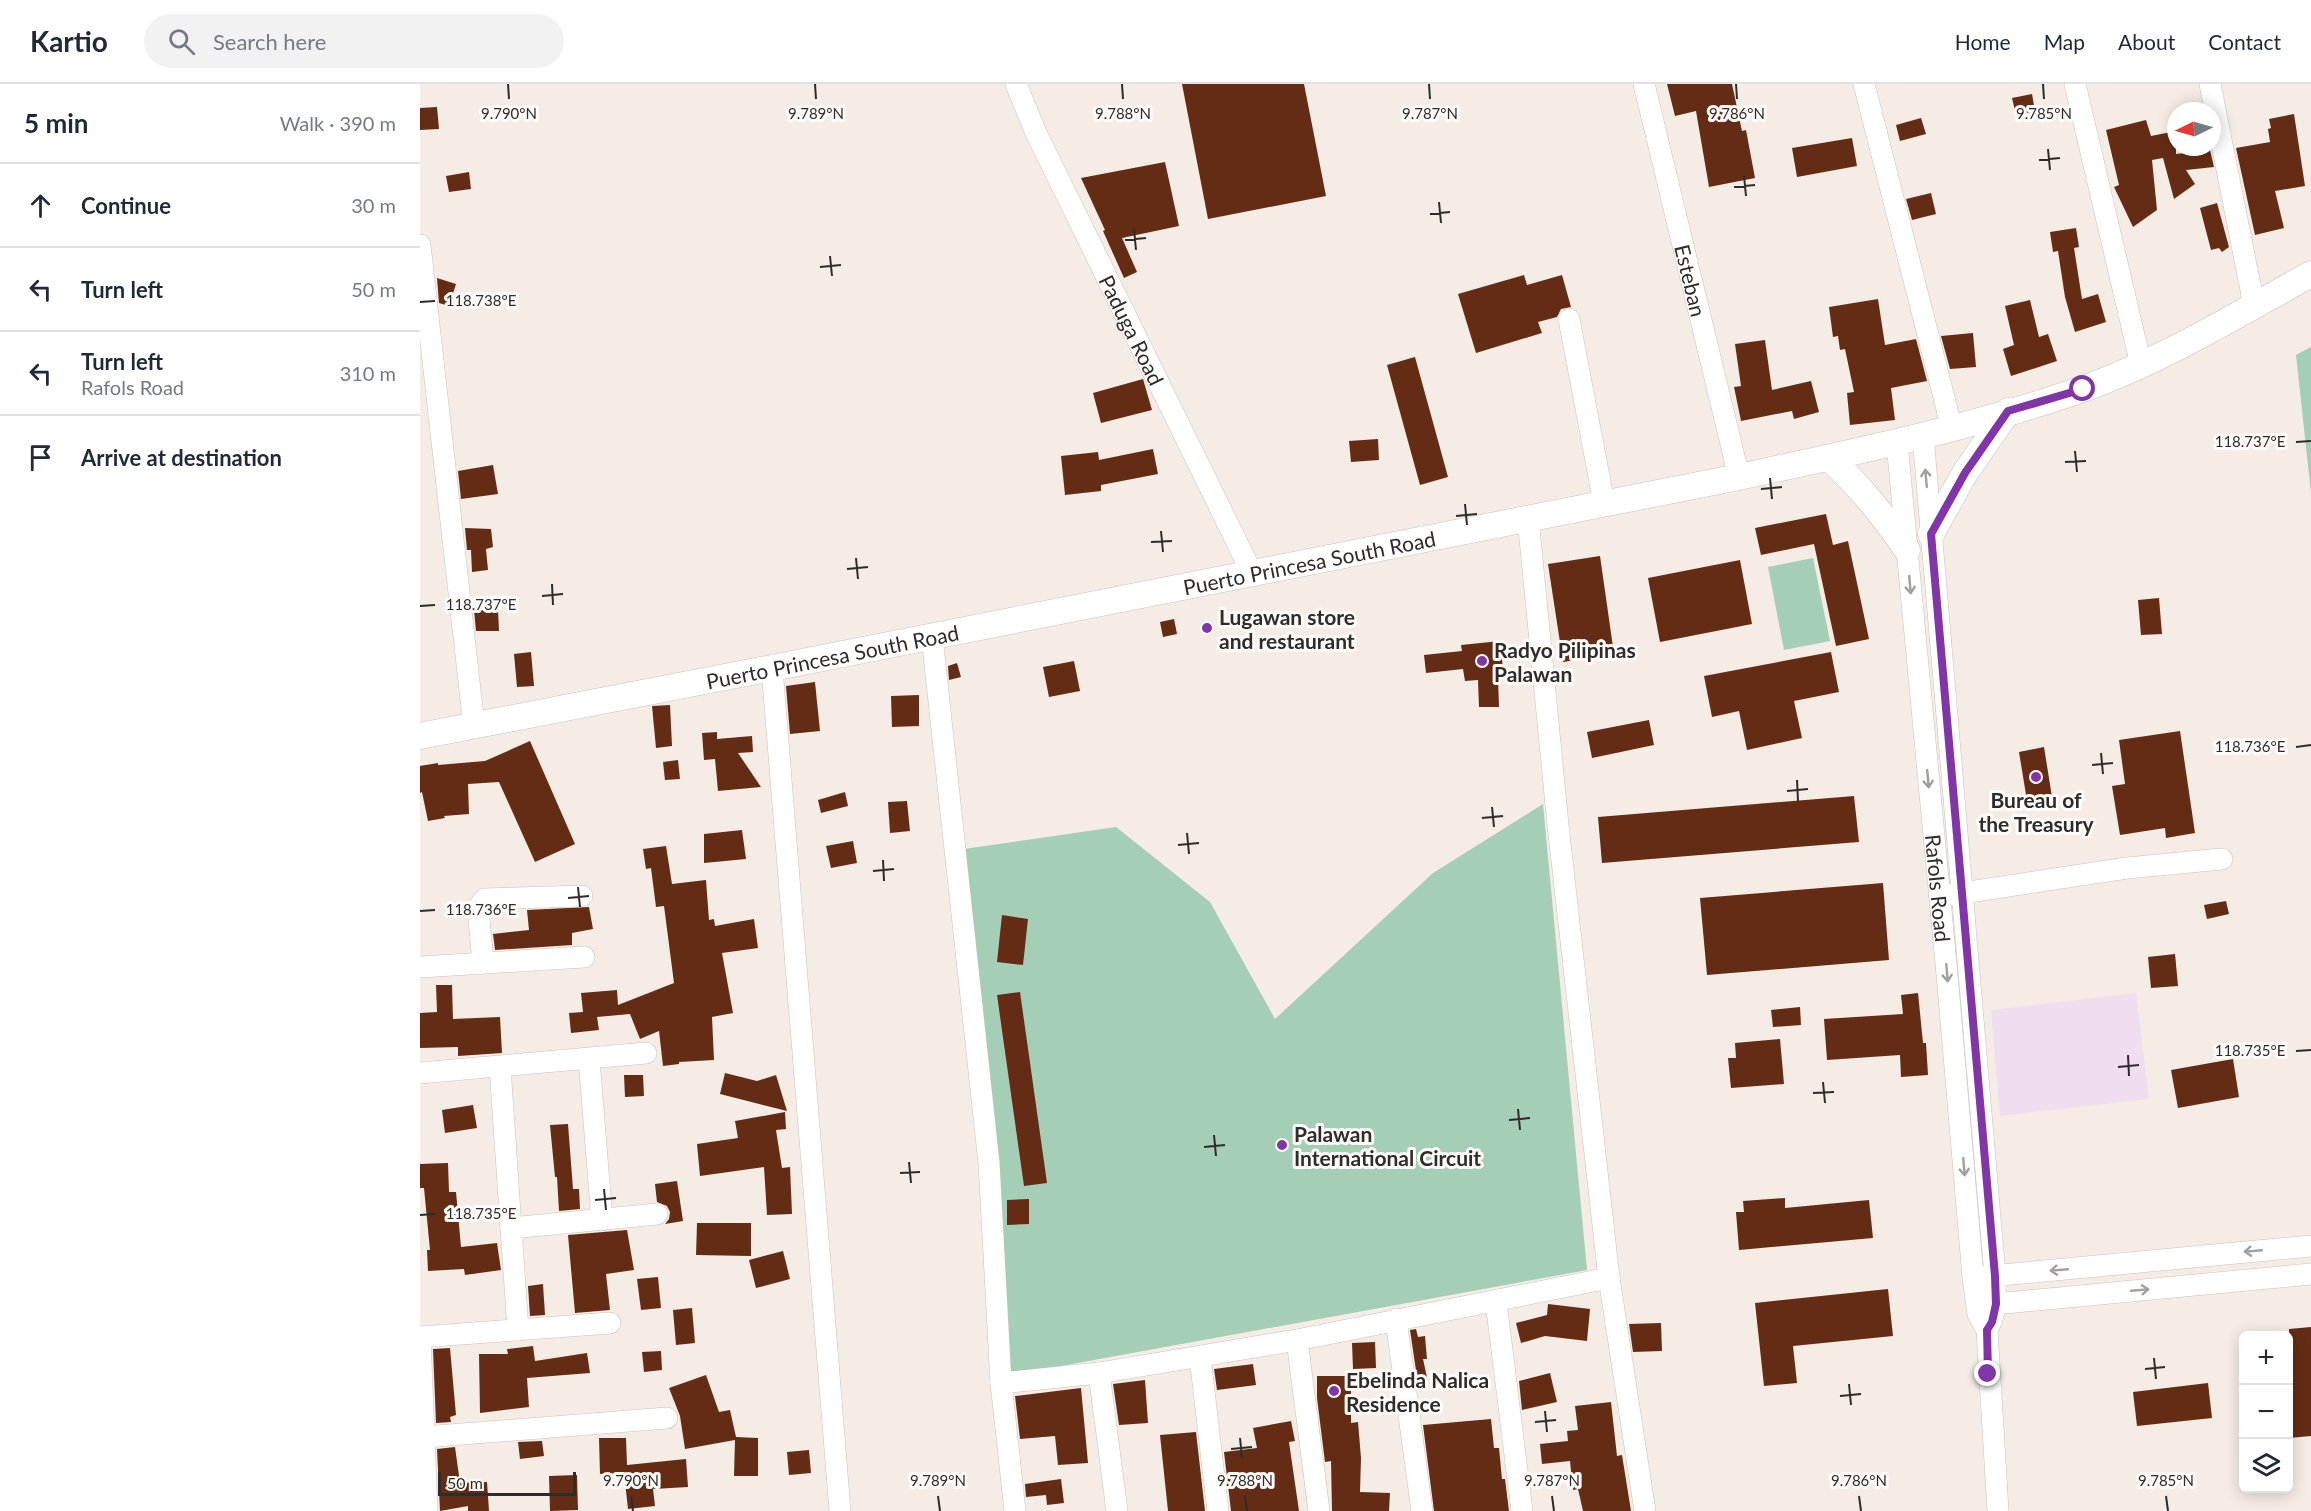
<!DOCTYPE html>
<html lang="en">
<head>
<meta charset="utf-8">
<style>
  :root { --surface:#fff; --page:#f2f2f3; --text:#1f2937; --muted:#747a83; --line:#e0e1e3 }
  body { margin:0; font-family:Lato,sans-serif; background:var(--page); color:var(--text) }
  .controls { position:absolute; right:18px; bottom:18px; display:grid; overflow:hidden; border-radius:9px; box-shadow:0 3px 15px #0003 }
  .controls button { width:54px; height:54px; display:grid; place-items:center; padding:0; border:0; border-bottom:2px solid var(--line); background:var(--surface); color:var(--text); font:30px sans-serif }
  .compass { position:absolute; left:1747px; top:18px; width:54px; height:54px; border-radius:50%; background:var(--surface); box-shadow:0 3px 15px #0003; rotate:265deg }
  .scale { position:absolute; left:18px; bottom:15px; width:138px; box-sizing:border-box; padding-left:6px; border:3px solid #2e2b28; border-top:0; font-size:16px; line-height:21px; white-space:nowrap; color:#2e2b28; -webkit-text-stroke:4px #fefbf8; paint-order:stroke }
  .stop { position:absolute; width:18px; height:18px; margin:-14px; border:4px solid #8136a8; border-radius:50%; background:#fff }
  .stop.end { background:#8136a8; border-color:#fff; box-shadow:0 2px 6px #0008 }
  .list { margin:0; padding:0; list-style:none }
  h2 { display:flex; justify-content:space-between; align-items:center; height:78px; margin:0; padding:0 24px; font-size:26px }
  h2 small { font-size:20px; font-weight:400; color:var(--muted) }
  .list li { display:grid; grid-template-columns:39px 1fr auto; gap:18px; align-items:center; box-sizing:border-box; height:84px; padding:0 24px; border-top:2px solid var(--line) }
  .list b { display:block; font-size:22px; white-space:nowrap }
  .list p { margin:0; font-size:20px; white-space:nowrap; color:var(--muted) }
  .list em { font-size:20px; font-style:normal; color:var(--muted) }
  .icon { flex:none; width:33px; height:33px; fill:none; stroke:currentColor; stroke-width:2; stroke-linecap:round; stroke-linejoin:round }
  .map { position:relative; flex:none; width:1891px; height:1427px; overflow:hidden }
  header { display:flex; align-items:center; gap:36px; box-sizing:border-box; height:84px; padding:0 30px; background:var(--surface); border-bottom:2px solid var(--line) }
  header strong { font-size:28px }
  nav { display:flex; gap:33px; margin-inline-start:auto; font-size:21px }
  .search { width:420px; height:54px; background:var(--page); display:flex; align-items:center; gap:15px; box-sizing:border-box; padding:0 21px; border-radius:33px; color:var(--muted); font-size:22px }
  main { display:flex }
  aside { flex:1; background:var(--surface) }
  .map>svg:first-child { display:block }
  .medical { fill:#efdef0 }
  .green { fill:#a4ceb6 }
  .building { fill:#642c15 }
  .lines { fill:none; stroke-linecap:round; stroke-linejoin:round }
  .minor-casing { stroke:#cac1bb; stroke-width:22 }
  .major-casing { stroke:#cac1bb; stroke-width:27 }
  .minor { stroke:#fff; stroke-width:21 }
  .major { stroke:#fff; stroke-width:26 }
  .oneway { stroke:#a1a09e }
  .route { stroke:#8136a8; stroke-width:8 }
  .ticks { fill:none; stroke:#2e2b28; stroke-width:2 }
  .poi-dot { fill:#8136a8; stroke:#fefbf8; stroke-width:2 }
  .labels { text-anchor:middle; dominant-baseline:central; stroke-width:6; stroke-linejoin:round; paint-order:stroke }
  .street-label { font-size:21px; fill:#2e2b28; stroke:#fefbf8 }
  .poi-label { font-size:21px; font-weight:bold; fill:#2e2b28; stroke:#fefbf8; text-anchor:start }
  .ticks-label { font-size:15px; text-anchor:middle; fill:#2e2b28; stroke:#fefbf8; stroke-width:6; stroke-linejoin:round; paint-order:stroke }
</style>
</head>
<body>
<header>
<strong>Kartio</strong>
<div class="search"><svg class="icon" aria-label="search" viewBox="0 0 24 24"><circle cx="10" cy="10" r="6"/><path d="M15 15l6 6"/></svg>Search here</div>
<nav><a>Home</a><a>Map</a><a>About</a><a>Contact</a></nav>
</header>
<main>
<aside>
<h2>5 min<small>Walk · 390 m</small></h2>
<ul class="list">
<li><svg class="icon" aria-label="ahead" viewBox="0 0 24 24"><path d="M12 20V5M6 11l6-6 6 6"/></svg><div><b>Continue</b></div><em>30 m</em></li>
<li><svg class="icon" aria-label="left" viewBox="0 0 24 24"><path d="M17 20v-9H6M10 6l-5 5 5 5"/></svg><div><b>Turn left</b></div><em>50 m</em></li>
<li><svg class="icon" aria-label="left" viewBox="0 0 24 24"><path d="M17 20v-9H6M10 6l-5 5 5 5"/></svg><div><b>Turn left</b><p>Rafols Road</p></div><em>310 m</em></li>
<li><svg class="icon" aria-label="arrive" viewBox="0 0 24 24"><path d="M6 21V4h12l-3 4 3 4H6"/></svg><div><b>Arrive at destination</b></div></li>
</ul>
</aside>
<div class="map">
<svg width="1891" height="1427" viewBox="0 0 1891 1427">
  <rect width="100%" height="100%" fill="#f5ece5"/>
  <polygon class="medical" points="1716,909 1729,1015 1580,1032 1571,926"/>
  <g class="green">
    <polygon points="1891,263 1891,409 1876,271"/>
    <polygon points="1393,474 1410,557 1364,566 1348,483"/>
    <polygon points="1123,720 1167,1186 587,1292 544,765 696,743 790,818 855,935 1013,789"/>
  </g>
  <g class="building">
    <polygon points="762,0 884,0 906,112 788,135"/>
    <polygon points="1247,0 1312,0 1322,47 1326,46 1335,94 1289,103 1276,27 1255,32"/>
    <polygon points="1612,10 1615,27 1596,31 1592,14"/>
    <polygon points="17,23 19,45 0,46 0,24"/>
    <polygon points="1874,30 1885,102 1855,107 1864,144 1835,151 1816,64 1850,58 1848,45 1851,44 1849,35"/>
    <polygon points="1501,34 1506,50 1480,57 1476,41"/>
    <polygon points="1726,36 1731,52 1756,47 1756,70 1790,66 1794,83 1766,86 1775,100 1754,115 1743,74 1732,76 1737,126 1713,143 1694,103 1699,101 1686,46"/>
    <polygon points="1432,54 1437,82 1377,93 1372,64"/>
    <polygon points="745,78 759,142 702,154 717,188 704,194 683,147 685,146 661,94"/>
    <polygon points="49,88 51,105 29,108 26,92"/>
    <polygon points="1511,109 1516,130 1492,136 1486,115"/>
    <polygon points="1797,119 1809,163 1802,168 1799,164 1791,166 1780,124"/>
    <polygon points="1656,144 1659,163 1654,164 1662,215 1678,210 1686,238 1655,248 1645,213 1638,167 1633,168 1630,148"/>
    <polygon points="1104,191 1107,201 1142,191 1151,223 1141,225 1137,233 1118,238 1122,249 1056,269 1038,210"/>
    <polygon points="17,194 36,200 29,222 19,219"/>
    <polygon points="1458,215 1465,261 1496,255 1507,297 1471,304 1475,336 1430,341 1427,309 1434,308 1425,265 1420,266 1418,252 1413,253 1409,223"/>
    <polygon points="1610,216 1619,253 1628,250 1637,277 1591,292 1583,265 1594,261 1585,222"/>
    <polygon points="1553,249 1556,283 1530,285 1521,252"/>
    <polygon points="1345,256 1352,306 1391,297 1399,328 1374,335 1372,327 1321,337 1314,303 1321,302 1315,260"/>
    <polygon points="995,273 1028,393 1000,401 967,281"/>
    <polygon points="723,295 732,326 681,339 673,309"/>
    <polygon points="958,355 959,376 931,378 929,357"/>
    <polygon points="733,365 738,390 681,401 681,407 645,411 641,372 678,368 679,376"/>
    <polygon points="73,381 78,410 41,415 38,387"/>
    <polygon points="1406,430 1413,461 1428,457 1449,555 1416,562 1394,460 1341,471 1335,444"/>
    <polygon points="45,444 71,445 73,463 66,465 68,486 52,488 51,466 47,466"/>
    <polygon points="1180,472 1194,570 1143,578 1128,480"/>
    <polygon points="1320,476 1332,540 1240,558 1228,494"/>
    <polygon points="1739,514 1742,550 1721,551 1718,516"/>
    <polygon points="54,526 78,526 79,547 56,547"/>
    <polygon points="754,535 757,550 743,553 740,538"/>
    <polygon points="1080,557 1084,594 1078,594 1079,623 1059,623 1058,596 1045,597 1043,585 1006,589 1004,571 1042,567 1041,561"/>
    <polygon points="111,568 114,602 97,603 94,570"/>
    <polygon points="1411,568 1419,608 1374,617 1382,654 1327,666 1319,627 1292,633 1284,592"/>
    <polygon points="654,577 660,607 629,613 623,583"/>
    <polygon points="537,579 541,593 529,596 528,582"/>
    <polygon points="395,598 400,647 370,650 366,602"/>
    <polygon points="499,611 499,642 472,643 471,612"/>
    <polygon points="250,621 252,662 236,664 232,622"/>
    <polygon points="1229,636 1234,661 1172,674 1167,648"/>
    <polygon points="1760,647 1775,749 1746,754 1745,744 1700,751 1692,702 1705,700 1699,656"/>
    <polygon points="297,648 297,655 332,652 333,668 318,669 341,703 298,707 295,675 284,676 282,649"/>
    <polygon points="110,657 155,760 115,778 79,698 48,700 49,730 24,732 25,734 8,737 2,708 0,709 0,682 18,679 18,681 65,677"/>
    <polygon points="1624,663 1633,719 1608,723 1599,668"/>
    <polygon points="258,676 260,695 245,696 243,678"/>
    <polygon points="425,708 428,722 401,729 398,716"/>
    <polygon points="1434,712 1439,758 1182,779 1178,733"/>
    <polygon points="487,717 490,747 470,749 468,718"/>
    <polygon points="322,746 326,775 284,779 284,750"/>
    <polygon points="433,757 437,779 411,784 406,762"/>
    <polygon points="246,762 252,800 286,796 289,836 294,835 295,842 334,835 338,864 302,869 313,929 292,933 294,976 259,978 259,980 243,982 239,947 220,955 210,930 177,933 179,946 151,949 149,929 163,928 161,909 197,906 198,921 254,899 244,822 236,823 231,784 226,785 223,765"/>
    <polygon points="1463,799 1469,876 1287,891 1280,814"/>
    <polygon points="1806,817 1809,830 1787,835 1784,821"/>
    <polygon points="169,823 173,845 152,849 152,861 75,866 73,850 109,846 107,826"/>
    <polygon points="582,831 608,835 603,881 577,878"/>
    <polygon points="1755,870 1758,902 1731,904 1728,873"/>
    <polygon points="16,901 32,901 33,935 80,933 82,969 38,972 38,963 0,964 0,929 17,928"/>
    <polygon points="600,908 627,1099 604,1102 577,911"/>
    <polygon points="1498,909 1503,959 1506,959 1508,991 1481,993 1480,971 1407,976 1404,935 1483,930 1481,911"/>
    <polygon points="1380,923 1381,941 1353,943 1351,926"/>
    <polygon points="1360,955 1364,1000 1311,1004 1308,974 1316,974 1315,959"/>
    <polygon points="1813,975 1819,1013 1758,1024 1751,986"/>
    <polygon points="305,989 337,997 356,991 367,1027 300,1010"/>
    <polygon points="204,991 223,991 224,1012 205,1013"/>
    <polygon points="53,1021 57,1044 25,1049 22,1026"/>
    <polygon points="365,1028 366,1045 356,1046 362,1084 370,1083 372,1130 347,1131 344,1083 280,1092 277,1060 318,1054 315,1037"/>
    <polygon points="148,1040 153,1105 159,1105 160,1125 139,1127 137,1093 135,1093 130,1041"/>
    <polygon points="28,1079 29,1108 36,1108 41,1163 77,1159 81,1186 45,1191 44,1185 8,1187 7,1166 10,1166 4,1104 0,1104 0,1080"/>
    <polygon points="257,1097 263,1137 245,1140 249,1135 250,1128 247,1122 237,1118 235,1100"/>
    <polygon points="1365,1114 1365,1124 1449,1116 1453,1154 1319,1166 1316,1128 1324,1128 1323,1117"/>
    <polygon points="609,1115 609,1140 587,1141 587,1116"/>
    <polygon points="277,1139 331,1139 331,1172 276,1171"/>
    <polygon points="207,1146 214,1186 186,1190 190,1226 155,1229 148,1151"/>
    <polygon points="363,1167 370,1195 336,1204 329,1176"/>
    <polygon points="238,1193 241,1224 221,1226 217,1195"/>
    <polygon points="123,1200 125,1231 110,1232 108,1202"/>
    <polygon points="1468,1205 1473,1252 1373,1262 1377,1299 1344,1302 1335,1219"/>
    <polygon points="1128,1220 1170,1225 1167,1257 1125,1252 1101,1259 1096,1239 1127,1231"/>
    <polygon points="272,1224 275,1259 256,1261 253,1226"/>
    <polygon points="1241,1239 1242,1267 1213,1268 1209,1240"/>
    <polygon points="1891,1243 1891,1352 1869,1354 1869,1245"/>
    <polygon points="996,1245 998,1253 1005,1252 1007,1275 1003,1275 1008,1298 998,1300 990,1246"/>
    <polygon points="955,1258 956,1284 933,1285 932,1259"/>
    <polygon points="113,1262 115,1277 167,1269 170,1289 107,1294 109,1323 60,1329 59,1270 88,1270 87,1265"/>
    <polygon points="30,1264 36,1331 30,1333 31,1338 16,1339 13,1265"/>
    <polygon points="241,1267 242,1286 224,1288 222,1268"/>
    <polygon points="833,1280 836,1301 797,1306 794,1285"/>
    <polygon points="1130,1289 1137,1318 1102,1326 1099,1297"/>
    <polygon points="286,1291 299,1328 310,1326 316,1353 338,1354 338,1392 314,1392 315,1356 265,1365 260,1332 249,1304"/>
    <polygon points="897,1292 931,1292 931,1339 938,1338 941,1374 940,1408 970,1409 969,1427 912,1427 911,1377 905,1378 897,1314"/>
    <polygon points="725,1296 728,1339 699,1341 693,1300"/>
    <polygon points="1788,1299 1792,1334 1717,1342 1713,1308"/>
    <polygon points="661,1304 668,1379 638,1381 635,1352 600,1355 595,1312"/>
    <polygon points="1191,1318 1197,1372 1202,1371 1211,1427 1163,1427 1158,1405 1153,1406 1150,1377 1122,1380 1120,1360 1148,1357 1147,1347 1158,1346 1155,1322"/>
    <polygon points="1071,1335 1074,1364 1079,1364 1082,1395 1085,1395 1089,1427 1014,1427 1003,1341"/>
    <polygon points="871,1337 875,1357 869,1358 879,1427 811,1427 804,1368 837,1364 833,1344"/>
    <polygon points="776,1348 785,1427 748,1427 740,1351"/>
    <polygon points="179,1354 206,1354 207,1381 266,1375 268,1403 233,1405 235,1422 208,1425 204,1389 180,1390"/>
    <polygon points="122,1357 124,1372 100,1375 98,1358"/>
    <polygon points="35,1363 40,1399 67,1398 69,1427 48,1427 48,1422 20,1427 17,1365"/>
    <polygon points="389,1366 391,1389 369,1391 367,1368"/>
    <polygon points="157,1391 158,1426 130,1427 129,1392"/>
    <polygon points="641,1395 644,1419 627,1421 626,1411 606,1413 605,1400"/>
  </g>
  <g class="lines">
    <g class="minor-casing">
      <g id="minor">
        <path id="s1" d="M596 0 616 49 832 489"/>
        <path id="s2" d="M1224 0 1319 393"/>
        <polyline points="1444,0 1532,345"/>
        <polyline points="1655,0 1721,281"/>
        <polyline points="1790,0 1834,221"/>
        <polyline points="0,161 54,642"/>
        <polyline points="1149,235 1184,419"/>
        <path d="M1503 352 1575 1192C1575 1211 1577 1229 1567 1246"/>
        <path id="s3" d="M1477 359 1527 890 1553 1193 1558 1230 1567 1246 1578 1427"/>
        <polyline points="1108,434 1138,741 1189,1194 1225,1427"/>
        <polyline points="512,553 569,1079 581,1299 595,1427"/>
        <polyline points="352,584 420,1427"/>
        <polyline points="1529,811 1707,784 1802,775"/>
        <polyline points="63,879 58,824 65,815 162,812"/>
        <polyline points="0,883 164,873"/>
        <polyline points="169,975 182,1136"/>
        <polyline points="80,983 98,1246"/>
        <polyline points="0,989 226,969"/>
        <polyline points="91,1144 237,1130"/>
        <polyline points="1560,1193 1891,1162"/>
        <polyline points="1076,1218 1102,1427"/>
        <polyline points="1564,1221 1891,1190"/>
        <polyline points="976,1235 1002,1427"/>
        <polyline points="0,1253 190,1239"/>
        <polyline points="0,1253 7,1427"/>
        <polyline points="877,1256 899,1427"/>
        <polyline points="780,1273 798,1427"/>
        <polyline points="679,1289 697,1427"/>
        <polyline points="581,1299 679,1289 877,1256 1189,1194"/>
        <polyline points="4,1353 247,1334"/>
      </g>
    </g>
    <g class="major-casing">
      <g id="major">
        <path d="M1409 374C1441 403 1463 431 1487 466"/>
        <polyline points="1511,450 1545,389 1588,327"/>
        <path id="s4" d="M0 652 352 584 1319 393C1434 368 1551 344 1663 305 1743 276 1817 231 1891 190"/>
      </g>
    </g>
    <use href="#minor" class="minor"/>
    <use href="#major" class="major"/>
  </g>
  <defs><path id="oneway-shaft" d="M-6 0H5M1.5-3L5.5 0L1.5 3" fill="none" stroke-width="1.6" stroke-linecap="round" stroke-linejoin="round" transform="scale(1.5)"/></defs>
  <g class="oneway">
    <use href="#oneway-shaft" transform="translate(1506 394) rotate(-95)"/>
    <use href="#oneway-shaft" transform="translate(1490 501) rotate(85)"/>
    <use href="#oneway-shaft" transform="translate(1508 695) rotate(85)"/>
    <use href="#oneway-shaft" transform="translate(1527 889) rotate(85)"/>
    <use href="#oneway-shaft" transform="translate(1544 1083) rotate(85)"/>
    <use href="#oneway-shaft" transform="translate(1833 1167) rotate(175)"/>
    <use href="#oneway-shaft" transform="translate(1639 1186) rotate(175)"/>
    <use href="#oneway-shaft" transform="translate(1720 1206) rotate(-5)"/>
  </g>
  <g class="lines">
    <polyline class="route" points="1568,1290 1567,1246 1572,1238 1576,1220 1575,1192 1511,450 1545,389 1588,327 1663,305"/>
  </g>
  <path class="ticks" d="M88 0 89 15M395 0 396 15M702 0 703 15M1009 0 1010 15M1316 0 1317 15M1623 0 1624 15M1628 65 1630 86M1619 76 1640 74M1324 92 1326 112M1314 103 1335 101M1019 118 1021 139M1010 130 1030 128M714 145 716 166M705 156 726 154M410 172 412 192M400 183 421 181M0 218 15 217M1876 358 1891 357M1655 367 1657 388M1645 378 1666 377M1350 394 1352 415M1341 405 1362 403M1045 420 1047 441M1036 432 1057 430M741 447 743 468M731 458 752 457M436 474 438 495M427 485 448 483M132 500 133 521M122 512 143 510M0 522 15 521M1876 663 1891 661M1681 669 1683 690M1672 681 1693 679M1377 696 1378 717M1367 707 1388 705M1072 723 1074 743M1062 734 1083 732M767 749 769 770M758 761 779 759M463 776 464 797M453 787 474 785M158 803 160 823M148 814 169 812M0 827 15 826M1876 967 1891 966M1708 971 1709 992M1698 983 1719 981M1403 998 1405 1019M1393 1009 1414 1008M1098 1025 1100 1046M1089 1036 1110 1034M794 1051 796 1072M784 1063 805 1061M489 1078 491 1099M480 1089 500 1088M184 1105 186 1126M175 1116 196 1114M0 1131 15 1130M1734 1274 1736 1295M1725 1285 1745 1283M1429 1300 1431 1321M1420 1312 1441 1310M1125 1327 1127 1348M1115 1338 1136 1336M820 1354 822 1374M811 1365 832 1363M211 1412 213 1427M518 1412 520 1427M825 1412 827 1427M1132 1412 1134 1427M1439 1412 1441 1427M1746 1412 1748 1427"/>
  <g class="poi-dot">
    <circle cx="787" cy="544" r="6"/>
    <circle cx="1062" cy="577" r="6"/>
    <circle cx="1616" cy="693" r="6"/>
    <circle cx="862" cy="1061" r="6"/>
    <circle cx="914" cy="1307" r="6"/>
  </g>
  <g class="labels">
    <g class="street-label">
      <text stroke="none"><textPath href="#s2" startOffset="202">Esteban</textPath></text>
      <text stroke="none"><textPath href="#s1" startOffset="272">Paduga Road</textPath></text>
      <text stroke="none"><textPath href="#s4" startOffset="906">Puerto Princesa South Road</textPath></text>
      <text stroke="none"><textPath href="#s4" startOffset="420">Puerto Princesa South Road</textPath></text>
      <text stroke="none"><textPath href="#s3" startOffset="447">Rafols Road</textPath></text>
    </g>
    <g class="poi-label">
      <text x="799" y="532">Lugawan store<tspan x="799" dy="24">and restaurant</tspan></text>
      <text x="1074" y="565">Radyo Pilipinas<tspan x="1074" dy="24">Palawan</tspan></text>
      <text x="1616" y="715" text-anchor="middle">Bureau of<tspan x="1616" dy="24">the Treasury</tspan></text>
      <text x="874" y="1049">Palawan<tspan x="874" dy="24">International Circuit</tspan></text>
      <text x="926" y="1295">Ebelinda Nalica<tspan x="926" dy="24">Residence</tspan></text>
    </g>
  </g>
  <g class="ticks-label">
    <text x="89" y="35">9.790°N</text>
    <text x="396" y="35">9.789°N</text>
    <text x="703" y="35">9.788°N</text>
    <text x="1010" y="35">9.787°N</text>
    <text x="1317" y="35">9.786°N</text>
    <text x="1624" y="35">9.785°N</text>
    <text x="61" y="222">118.738°E</text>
    <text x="1830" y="363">118.737°E</text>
    <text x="61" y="526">118.737°E</text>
    <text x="1830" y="668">118.736°E</text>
    <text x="61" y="831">118.736°E</text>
    <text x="1830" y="972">118.735°E</text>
    <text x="61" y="1135">118.735°E</text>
    <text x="211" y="1402">9.790°N</text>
    <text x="518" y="1402">9.789°N</text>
    <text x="825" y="1402">9.788°N</text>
    <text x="1132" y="1402">9.787°N</text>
    <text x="1439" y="1402">9.786°N</text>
    <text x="1746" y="1402">9.785°N</text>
  </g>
</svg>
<div class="controls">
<button>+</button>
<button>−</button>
<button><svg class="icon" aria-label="layers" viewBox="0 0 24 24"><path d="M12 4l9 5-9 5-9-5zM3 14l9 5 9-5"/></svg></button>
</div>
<svg class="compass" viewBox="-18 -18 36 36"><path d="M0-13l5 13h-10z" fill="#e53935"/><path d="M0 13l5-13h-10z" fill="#747a83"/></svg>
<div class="scale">50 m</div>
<div class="stop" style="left:1663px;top:305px"></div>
<div class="stop end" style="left:1568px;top:1290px"></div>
</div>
</main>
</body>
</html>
